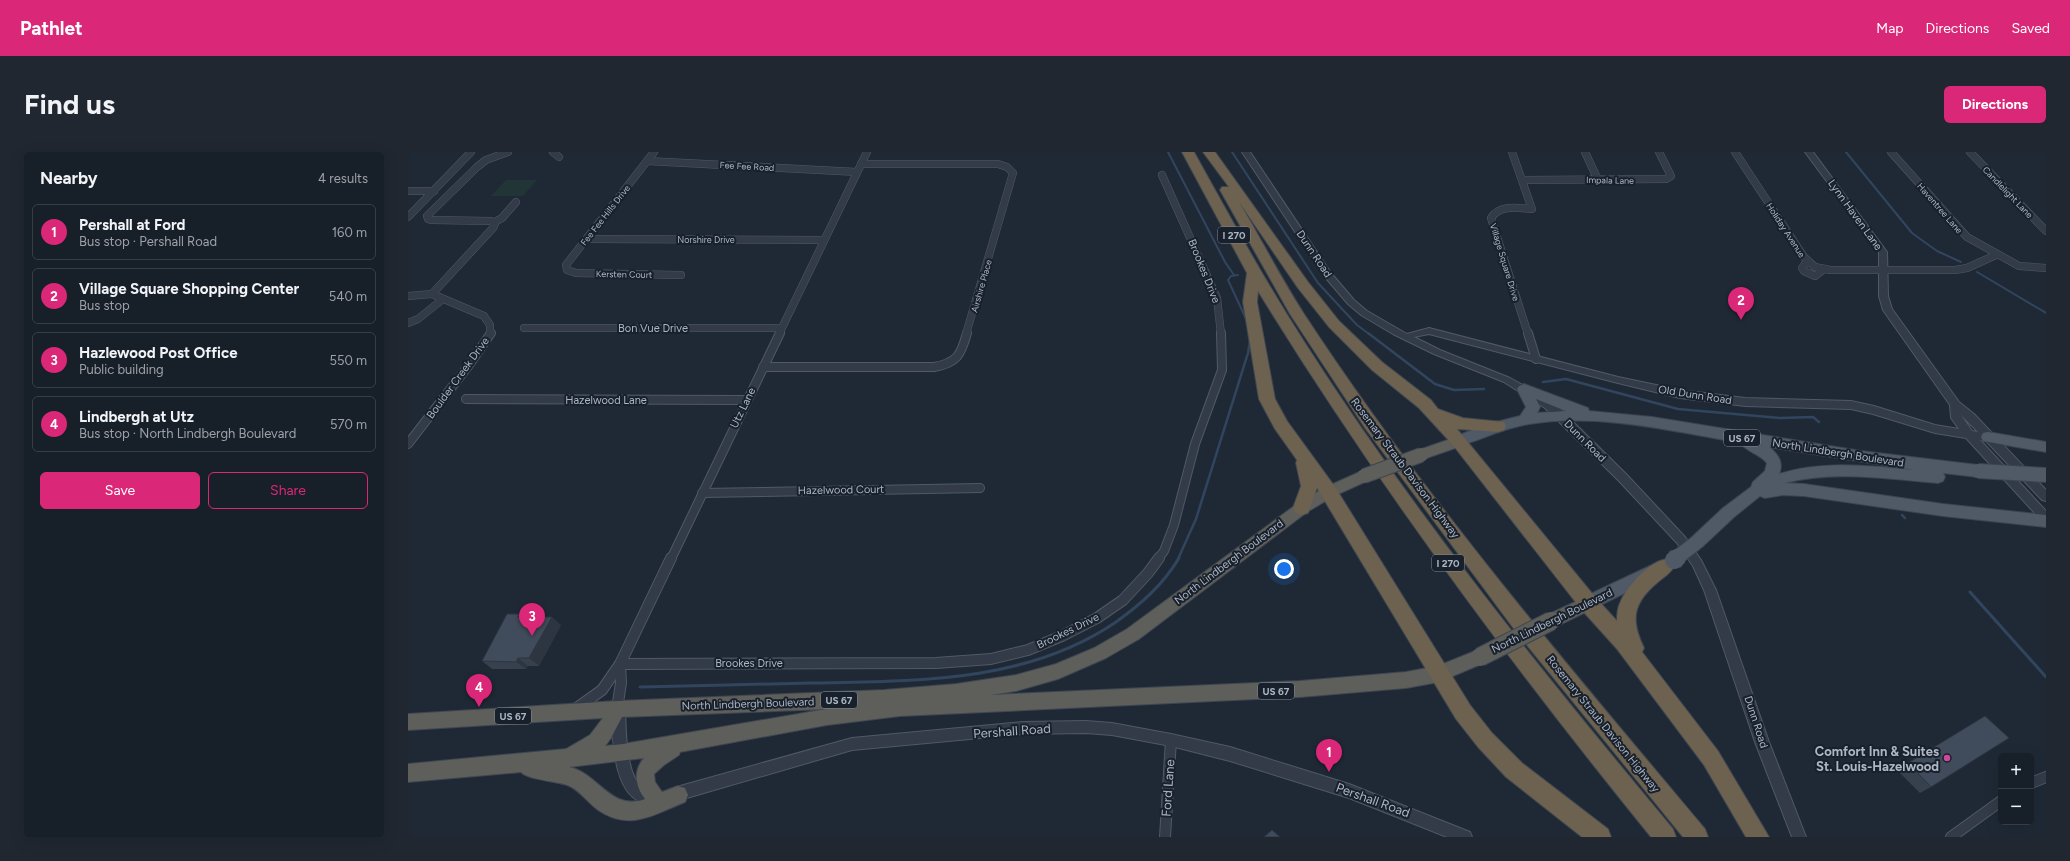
<!DOCTYPE html>
<html lang="en">
<head>
<meta charset="utf-8">
<style>
  :root { --surface:#171f28; --page:#202730; --text:#f1f3f6; --muted:#9ea2a8; --line:#363d45; --accent:#db2777 }
  body { margin:0; font-family:Figtree,sans-serif; background:var(--page); color:var(--text) }
  .controls { position:absolute; right:12px; bottom:12px; display:grid; overflow:hidden; border-radius:6px; box-shadow:0 4px 16px #0002 }
  .controls button { width:36px; height:36px; display:grid; place-items:center; padding:0; border:0; border-bottom:1px solid var(--line); background:var(--surface); color:var(--text); font:20px sans-serif }
  .you { position:absolute; left:876px; top:417px; width:14px; height:14px; margin:-10px; border:3px solid #fff; border-radius:50%; background:#1a73e8; box-shadow:0 0 0 6px #1a73e833 }
  .badge { display:grid; place-items:center; width:26px; height:26px; border-radius:50%; background:var(--accent); color:#fff; font-size:13px; font-weight:700 }
  .pin { position:absolute; translate:-50% -33px; filter:drop-shadow(0 1px 2px #0008) }
  .pin::after { content:''; position:absolute; top:21px; width:14px; height:12px; background:inherit; clip-path:polygon(0 0,100% 0,50% 100%) }
  .list { margin:0; padding:0; list-style:none }
  h2 { display:flex; justify-content:space-between; align-items:center; height:52px; margin:0; padding:0 16px; font-size:17px }
  h2 small { font-size:13px; font-weight:400; color:var(--muted) }
  .list li { display:grid; grid-template-columns:26px 1fr auto; gap:12px; align-items:center; box-sizing:border-box; height:56px; margin:0 8px 8px; padding:0 8px; border:1px solid var(--line); border-radius:6px }
  .list b { display:block; font-size:15px; white-space:nowrap }
  .list p { margin:0; font-size:13px; white-space:nowrap; color:var(--muted) }
  .list em { font-size:13px; font-style:normal; color:var(--muted) }
  .actions { display:flex; gap:8px; padding:12px 16px }
  .actions a { flex:1; padding:9px 0; border:1px solid var(--accent); border-radius:6px; text-align:center; font-size:14px; color:var(--accent) }
  .actions .main { background:var(--accent); color:#fff }
  .map { position:relative; flex:none; width:1638px; height:685px; overflow:hidden; border-radius:6px }
  header { display:flex; align-items:center; gap:24px; box-sizing:border-box; height:56px; padding:0 20px; background:var(--accent); color:#fff }
  header strong { font-size:19px }
  nav { display:flex; gap:22px; margin-inline-start:auto; font-size:14px }
  .intro { display:flex; align-items:center; justify-content:space-between; box-sizing:border-box; height:96px; padding:0 24px }
  h1 { margin:0; font-size:28px }
  .button { padding:10px 18px; border-radius:6px; background:var(--accent); color:#fff; font-size:14px; font-weight:700 }
  main { display:flex; gap:24px; padding:0 24px }
  aside { flex:1; background:var(--surface); border-radius:6px; box-shadow:0 4px 16px #0002 }
  .map>svg:first-child { display:block }
  .green { fill:#213537 }
  .lines { fill:none; stroke-linecap:round; stroke-linejoin:round }
  .stream-far2 { stroke:#32455e; stroke-width:2 }
  .stream-far1 { stroke:#32455e; stroke-width:2.5 }
  .stream { stroke:#32455e; stroke-width:3 }
  .minor-far2-casing { stroke:#505965; stroke-width:8 }
  .minor-far1-casing { stroke:#505965; stroke-width:10 }
  .minor-casing { stroke:#505965; stroke-width:12 }
  .tertiary-casing { stroke:#505965; stroke-width:2 }
  .primary-casing { stroke:#3c4450; stroke-width:2 }
  .trunk-casing { stroke:#3d4651; stroke-width:2 }
  .motorway-casing { stroke:#3d4651; stroke-width:2 }
  .minor-far2 { stroke:#323b47; stroke-width:7 }
  .minor-far1 { stroke:#323b47; stroke-width:8 }
  .minor { stroke:#323b47; stroke-width:10 }
  .tertiary { fill:#323b47; fill-rule:evenodd }
  .primary { fill:#505a67; fill-rule:evenodd }
  .trunk { fill:#5e5e5b; fill-rule:evenodd }
  .motorway { fill:#6d614f; fill-rule:evenodd }
  .primary-bridge-far1-casing { stroke:#3c4450; stroke-width:16; stroke-linecap:butt }
  .primary-bridge-casing { stroke:#3c4450; stroke-width:20; stroke-linecap:butt }
  .trunk-bridge-far1-casing { stroke:#3d4651; stroke-width:16; stroke-linecap:butt }
  .trunk-bridge-casing { stroke:#3d4651; stroke-width:20; stroke-linecap:butt }
  .primary-bridge-far1 { stroke:#505a67; stroke-width:14 }
  .primary-bridge { stroke:#505a67; stroke-width:18 }
  .trunk-bridge-far1 { stroke:#5e5e5b; stroke-width:14 }
  .trunk-bridge { stroke:#5e5e5b; stroke-width:18 }
  .wall { fill:#37414e }
  .shaded-wall { fill:#2d3540 }
  .building { fill:#404c5b; stroke:#2d3540 }
  .hotel-dot { fill:#d1479c; stroke:#18202b; stroke-width:1.5 }
  .labels { text-anchor:middle; dominant-baseline:central; stroke-width:4; stroke-linejoin:round; paint-order:stroke }
  .far-street-label { font-size:9px; fill:#acb6c4; stroke:#18202b }
  .shield { fill:#18202b; stroke:#808996; stroke-width:1 }
  .shield-label { font-size:10px; font-weight:bold; fill:#acb6c4 }
  .street-label { font-size:11px; fill:#acb6c4; stroke:#18202b }
  .near-street-label { font-size:13px; fill:#acb6c4; stroke:#18202b }
  .near-poi-label { font-size:13px; font-weight:bold; fill:#acb6c4; stroke:#18202b; text-anchor:end }
</style>
</head>
<body>
<header>
<strong>Pathlet</strong>
<nav><a>Map</a><a>Directions</a><a>Saved</a></nav>
</header>
<div class="intro"><h1>Find us</h1><a class="button">Directions</a></div>
<main>
<aside>
<h2>Nearby<small>4 results</small></h2>
<ul class="list">
<li><span class="badge">1</span><div><b>Pershall at Ford</b><p>Bus stop · Pershall Road</p></div><em>160 m</em></li>
<li><span class="badge">2</span><div><b>Village Square Shopping Center</b><p>Bus stop</p></div><em>540 m</em></li>
<li><span class="badge">3</span><div><b>Hazlewood Post Office</b><p>Public building</p></div><em>550 m</em></li>
<li><span class="badge">4</span><div><b>Lindbergh at Utz</b><p>Bus stop · North Lindbergh Boulevard</p></div><em>570 m</em></li>
</ul>
<div class="actions"><a class="main">Save</a><a>Share</a></div>
</aside>
<div class="map">
<svg width="1638" height="685" viewBox="0 0 1638 685">
  <rect width="100%" height="100%" fill="#1f2936"/>
  <polygon class="green" points="98,28 129,28 115,44 83,44"/>
  <g class="lines">
    <g class="stream-far2">
      <polyline points="760,0 817,110 826,123"/>
      <polyline points="824,0 910,131 949,173 961,182"/>
      <polyline points="1438,0 1504,81 1529,99 1553,110"/>
      <polyline points="1569,120 1638,161"/>
      <polyline points="830,123 823,124 820,128 839,169"/>
    </g>
    <g class="stream-far1">
      <polyline points="960,181 1027,232 1046,238 1076,237"/>
      <polyline points="1135,230 1158,227 1270,257 1372,266 1405,265 1411,270"/>
      <polyline points="1494,363 1497,366"/>
      <polyline points="770,407 788,367 840,201 842,189"/>
    </g>
    <g class="stream">
      <polyline points="1562,440 1638,525"/>
      <path d="M232 535C289 534 347 532 404 531 508 529 619 531 708 470 733 452 755 433 771 406"/>
    </g>
    <g class="minor-far2-casing">
      <g id="minor-far2">
        <polyline points="145,0 151,5"/>
        <polyline points="246,0 158,113 159,118 168,121 273,123"/>
        <path d="M1104 0 1124 57C1110 56 1092 52 1083 66L1120 182"/>
        <polyline points="1177,0 1190,28"/>
        <polyline points="1327,0 1396,105 1407,115 1422,118 1547,118 1559,116 1588,103"/>
        <polyline points="1483,0 1559,85 1611,114 1638,116"/>
        <polyline points="1562,0 1638,79"/>
        <polyline points="239,9 449,20"/>
        <polyline points="453,12 590,12 599,15 605,21 558,182"/>
        <polyline points="754,23 809,146 813,182"/>
        <polyline points="1114,28 1258,27 1263,24 1251,0"/>
        <polyline points="0,39 26,39"/>
        <polyline points="0,65 63,0"/>
        <polyline points="85,71 94,66 108,50"/>
        <polyline points="179,87 416,88"/>
        <polyline points="1399,109 1394,116 1396,119 1407,124 1416,117"/>
        <polyline points="24,142 76,164 82,173 82,182"/>
        <polyline points="0,144 24,142 85,76 87,72 83,69 24,68 20,67 19,64 69,15 78,8 100,0"/>
        <polyline points="0,171 10,167 35,147"/>
        <polyline points="116,176 373,176"/>
        <polyline points="371,182 459,0"/>
      </g>
    </g>
    <g class="minor-far1-casing">
      <g id="minor-far1">
        <polyline points="1120,181 1128,207"/>
        <path d="M355 215H526C549 211 553 203 559 181"/>
        <polyline points="58,247 338,248"/>
        <polyline points="0,292 61,213 83,181"/>
        <polyline points="294,341 572,336"/>
        <polyline points="263,407 372,181"/>
        <polyline points="750,407 756,399 766,373 787,292 814,218 813,181"/>
      </g>
    </g>
    <g class="minor-casing">
      <g id="minor">
        <polyline points="212,512 528,511 583,507 620,498 654,484 689,466 715,448 740,421 751,406"/>
        <polyline points="209,557 213,531 212,512"/>
        <polyline points="166,558 194,538 212,512 263,406"/>
        <polyline points="1623,631 1638,625"/>
        <polyline points="757,685 763,588"/>
        <polyline points="1543,685 1593,649"/>
      </g>
    </g>
    <g class="tertiary-casing">
      <g id="tertiary">
        <path d="M834 0H842L923 121 946 148 959 159 999 182 1021 176 1210 225 1272 238 1337 246 1443 249 1466 254 1527 273 1551 277 1543 266 1542 253 1475 158 1471 144V100L1397 0H1405L1479 100 1480 144 1484 157 1551 250 1566 262 1638 338V349L1634 348 1578 289 1572 288 1638 359V370L1634 369 1558 286 1527 281 1465 262 1443 257 1337 254 1272 246 1210 231 1021 182 1006 185 1032 198 1102 226 1145 250 1219 323 1277 385 1293 408 1308 438 1361 590 1398 685H1384L1347 590 1296 438 1285 414 1269 391 1211 329 1137 256 1096 230 1026 202 985 182 953 163 940 152 917 125ZM1553 263 1570 280 1564 279Z"/>
        <path d="M210 551 215 553 217 557C218 579 217 620 234 636L253 640 255 645 253 650C248 652 244 652 238 651 204 646 205 583 203 557L205 553Z"/>
        <polygon points="678,569 704,571 763,582 822,595 941,632 1062,680 1064,685 1039,685 941,646 822,609 763,594 704,583 678,581 615,582 444,598 265,650 260,648 258,643 260,638 265,636 444,586 615,570"/>
      </g>
    </g>
    <g class="primary-casing">
      <g id="primary">
        <path d="M1116 232 1180 256 1181 259 1244 265 1453 299 1570 313 1575 315 1577 319 1575 323 1570 325 1535 321 1537 325 1535 329 1530 331C1480 327 1427 318 1377 331L1396 332 1535 352 1638 363V375L1535 364 1396 344 1375 343 1357 346 1352 344 1326 365 1294 395 1288 397 1282 395 1280 391 1282 387 1315 356 1343 335 1345 330 1357 319 1359 311C1352 302 1337 299 1333 291 1264 279 1191 261 1121 272 1096 276 1075 287 1051 294L1046 293 1044 289 1046 285 1080 272 1112 264 1118 255 1109 237 1111 234ZM1128 247 1158 259 1129 261 1132 255ZM1361 295 1507 318C1462 314 1415 308 1371 322 1376 311 1370 302 1361 295Z"/>
        <polygon points="1580,280 1638,290 1638,300 1575,289 1573,285 1575,281"/>
        <polygon points="1246,412 1252,414 1254,419 1252,424 1186,456 1180,458 1174,456 1172,451 1174,446"/>
      </g>
    </g>
    <g class="trunk-casing">
      <g id="trunk">
        <polygon points="1051,284 1056,285 1058,289 1056,293 1013,308 1008,307 1006,303 1008,299"/>
        <path d="M956 318 961 320 963 324 961 328 926 344 899 360 731 487 698 506 650 527 608 539 583 543 892 529 998 520 1030 514 1072 497 1078 500 1081 505 1078 510 1031 530 998 536 892 545 492 564 419 573 272 600 271 603 256 613 246 622 247 630 254 640 270 634 277 636 280 643 277 650C246 662 222 680 190 658 180 651 171 637 159 633 148 629 120 628 113 620L0 630V612L158 597 182 583 195 566 0 578V562L209 549 476 538 548 532 608 523 648 512 686 496 719 477 889 352 916 336ZM419 557 215 592 197 594 203 586 214 565ZM236 606C225 619 227 634 237 647 203 660 190 621 161 615Z"/>
        <polygon points="1180,444 1186,446 1188,451 1186,456 1149,474 1143,476 1137,474 1135,469 1137,464"/>
      </g>
    </g>
    <g class="motorway-casing">
      <g id="motorway">
        <path d="M774 0H786C822 65 857 129 897 191 1007 363 1135 521 1265 677L1268 685H1243C1101 510 968 331 850 139L849 150 867 247 879 269 927 335 1062 553 1084 581 1114 611 1200 677 1203 685H1174L1098 625 1070 595 1048 567 909 336 900 361 894 363 888 361 885 356 893 334 888 311 889 308 867 277 851 247 835 150 839 121Z"/>
        <path d="M795 0H807L900 130 931 169 974 210 1023 248 1030 257 1055 266 1096 270 1098 274 1096 278 1090 280 1049 277 1187 445 1209 469C1209 463 1209 457 1212 451 1218 435 1247 402 1264 408L1267 413C1263 421 1256 425 1250 430 1225 451 1222 467 1236 496L1234 500 1310 599 1361 685H1338L1296 613 1209 497 1173 457 1045 293 1011 256 964 218 921 175 890 136 831 50C853 87 873 126 896 162 1015 344 1157 510 1297 677L1300 685H1275L1109 481 957 276 882 162 812 38 814 35H821Z"/>
      </g>
    </g>
    <use href="#minor-far2" class="minor-far2"/>
    <use href="#minor-far1" class="minor-far1"/>
    <use href="#minor" class="minor"/>
    <use href="#tertiary" class="tertiary"/>
    <use href="#primary" class="primary"/>
    <use href="#trunk" class="trunk"/>
    <use href="#motorway" class="motorway"/>
    <g class="primary-bridge-far1-casing">
      <g id="primary-bridge-far1">
        <polyline points="1570,319 1638,323"/>
        <polyline points="1267,407 1288,391"/>
      </g>
    </g>
    <g class="primary-bridge-casing">
      <polyline id="primary-bridge" points="1266,408 1269,406"/>
    </g>
    <g class="trunk-bridge-far1-casing">
      <polyline id="trunk-bridge-far1" points="956,324 1013,303"/>
    </g>
    <g class="trunk-bridge-casing">
      <polyline id="trunk-bridge" points="1072,505 1143,469"/>
    </g>
    <use href="#primary-bridge-far1" class="primary-bridge-far1"/>
    <use href="#primary-bridge" class="primary-bridge"/>
    <use href="#trunk-bridge-far1" class="trunk-bridge-far1"/>
    <use href="#trunk-bridge" class="trunk-bridge"/>
  </g>
  <g class="wall">
    <polygon points="112,462 115,465 153,473 131,514 120,514 118,517 84,517 74,509"/>
    <polygon points="1500,611 1523,635 1512,641 1489,618"/>
  </g>
  <g class="shaded-wall">
    <polygon points="144,465 153,473 131,514 121,506"/>
    <polygon points="110,506 120,514 118,517 108,510"/>
  </g>
  <g class="building">
    <polygon points="99,462 112,462 110,465 144,465 121,506 110,506 108,510 74,509"/>
    <polygon points="1577,564 1601,586 1523,635 1500,611"/>
    <polygon points="864,678 872,685 856,685"/>
  </g>
  <circle class="hotel-dot" cx="1539" cy="606" r="4"/>
  <g class="labels">
    <g class="far-street-label">
      <text transform="translate(339 14) rotate(3)">Fee Fee Road</text>
      <text transform="translate(1202 28) rotate(1)">Impala Lane</text>
      <text transform="translate(1600 40) rotate(46)">Candlelight Lane</text>
      <text transform="translate(1532 56) rotate(49)">Haventree Lane</text>
      <text transform="translate(197 63) rotate(-52)">Fee Fee Hills Drive</text>
      <text transform="translate(1378 78) rotate(57)">Holiday Avenue</text>
      <text x="298" y="87">Norshire Drive</text>
      <text transform="translate(1097 110) rotate(73)">Village Square Drive</text>
      <text transform="translate(216 122) rotate(1)">Kersten Court</text>
      <text transform="translate(573 134) rotate(-74)">Airshire Place</text>
    </g>
    <g class="shield">
      <rect x="810" y="75" width="32" height="16" rx="3"/>
      <rect x="1316" y="278" width="36" height="16" rx="3"/>
      <rect x="1024" y="403" width="32" height="16" rx="3"/>
      <rect x="850" y="531" width="36" height="16" rx="3"/>
      <rect x="413" y="540" width="36" height="16" rx="3"/>
      <rect x="87" y="556" width="36" height="16" rx="3"/>
    </g>
    <g class="shield-label">
      <text x="826" y="83">I 270</text>
      <text x="1334" y="286">US 67</text>
      <text x="1040" y="411">I 270</text>
      <text x="868" y="539">US 67</text>
      <text x="431" y="548">US 67</text>
      <text x="105" y="564">US 67</text>
    </g>
    <g class="street-label">
      <text transform="translate(1447 63) rotate(54)">Lynn Haven Lane</text>
      <text transform="translate(906 102) rotate(56)">Dunn Road</text>
      <text transform="translate(796 119) rotate(68)">Brookes Drive</text>
      <text x="245" y="176">Bon Vue Drive</text>
      <text transform="translate(50 226) rotate(-54)">Boulder Creek Drive</text>
      <text transform="translate(1287 243) rotate(9)">Old Dunn Road</text>
      <text x="198" y="248">Hazelwood Lane</text>
      <text transform="translate(335 256) rotate(-64)">Utz Lane</text>
      <text transform="translate(1177 289) rotate(45)">Dunn Road</text>
      <text transform="translate(1430 301) rotate(9)">North Lindbergh Boulevard</text>
      <text transform="translate(997 316) rotate(53)">Rosemary Straub Davison Highway</text>
      <text transform="translate(433 338) rotate(-1)">Hazelwood Court</text>
      <text transform="translate(821 410) rotate(-37)">North Lindbergh Boulevard</text>
      <text transform="translate(1144 469) rotate(-26)">North Lindbergh Boulevard</text>
      <text transform="translate(660 479) rotate(-26)">Brookes Drive</text>
      <text x="341" y="511">Brookes Drive</text>
      <text transform="translate(340 552) rotate(-2)">North Lindbergh Boulevard</text>
      <text transform="translate(1348 570) rotate(72)">Dunn Road</text>
      <text transform="translate(1195 572) rotate(51)">Rosemary Straub Davison Highway</text>
    </g>
    <g class="near-street-label">
      <text transform="translate(604 579) rotate(-4)">Pershall Road</text>
      <text transform="translate(760 636) rotate(-86)">Ford Lane</text>
      <text transform="translate(965 648) rotate(20)">Pershall Road</text>
    </g>
    <g class="near-poi-label">
      <text x="1531" y="599">Comfort Inn &amp; Suites<tspan x="1531" dy="15">St. Louis-Hazelwood</tspan></text>
    </g>
  </g>
</svg>
<div class="controls">
<button>+</button>
<button>−</button>
</div>
<div class="you"></div>
<div class="pin badge" style="left:921px;top:620px">1</div>
<div class="pin badge" style="left:1333px;top:168px">2</div>
<div class="pin badge" style="left:124px;top:484px">3</div>
<div class="pin badge" style="left:71px;top:555px">4</div>
</div>
</main>
</body>
</html>
